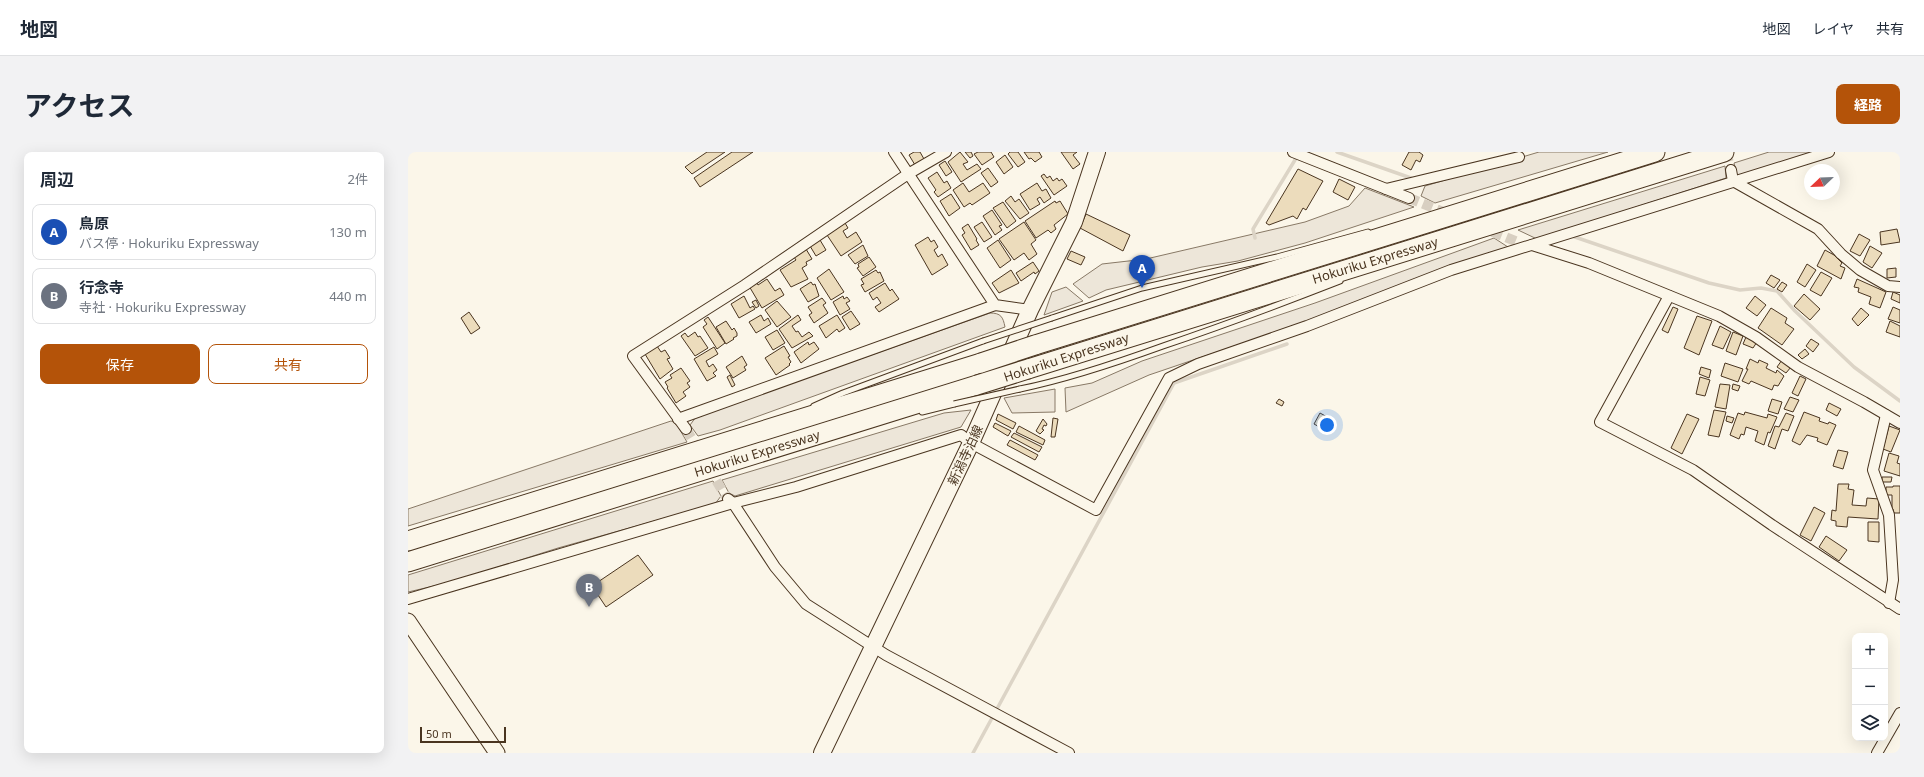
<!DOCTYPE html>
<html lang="ja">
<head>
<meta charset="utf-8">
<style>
  :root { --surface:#fff; --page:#f2f2f3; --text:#1f2937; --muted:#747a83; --line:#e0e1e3; --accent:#b45309 }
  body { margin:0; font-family:"Noto Sans","Noto Sans JP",sans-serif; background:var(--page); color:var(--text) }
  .controls { position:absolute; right:12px; bottom:12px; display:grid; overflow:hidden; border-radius:8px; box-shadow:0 4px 16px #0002 }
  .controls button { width:36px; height:36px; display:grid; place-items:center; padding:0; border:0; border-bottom:1px solid var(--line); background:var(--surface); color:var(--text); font:20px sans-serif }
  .compass { position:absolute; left:1396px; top:12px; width:36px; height:36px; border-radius:50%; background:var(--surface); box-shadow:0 4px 16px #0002; rotate:247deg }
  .scale { position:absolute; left:12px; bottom:10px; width:86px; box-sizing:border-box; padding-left:4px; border:2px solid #4a3520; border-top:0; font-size:11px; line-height:14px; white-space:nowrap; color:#4a3520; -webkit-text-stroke:3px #fbf6e9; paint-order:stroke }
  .you { position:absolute; left:919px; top:273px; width:14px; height:14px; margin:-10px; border:3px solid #fff; border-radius:50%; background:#1a73e8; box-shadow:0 0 0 6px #1a73e833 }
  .badge { display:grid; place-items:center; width:26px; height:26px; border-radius:50%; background:var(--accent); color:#fff; font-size:13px; font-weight:700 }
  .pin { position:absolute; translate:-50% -33px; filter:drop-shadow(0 1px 2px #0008) }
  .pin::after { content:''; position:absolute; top:21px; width:14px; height:12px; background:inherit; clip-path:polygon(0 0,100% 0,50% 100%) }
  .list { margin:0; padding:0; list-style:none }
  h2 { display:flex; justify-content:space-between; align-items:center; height:52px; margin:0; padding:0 16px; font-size:17px }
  h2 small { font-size:13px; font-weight:400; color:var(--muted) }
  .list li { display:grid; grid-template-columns:26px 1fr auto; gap:12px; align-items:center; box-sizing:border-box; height:56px; margin:0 8px 8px; padding:0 8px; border:1px solid var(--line); border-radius:8px }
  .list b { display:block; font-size:15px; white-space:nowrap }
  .list p { margin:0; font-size:13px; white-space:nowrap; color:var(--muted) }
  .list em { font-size:13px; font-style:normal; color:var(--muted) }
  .actions { display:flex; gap:8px; padding:12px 16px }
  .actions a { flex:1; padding:9px 0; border:1px solid var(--accent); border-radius:8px; text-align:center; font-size:14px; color:var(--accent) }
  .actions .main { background:var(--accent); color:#fff }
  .icon { flex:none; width:22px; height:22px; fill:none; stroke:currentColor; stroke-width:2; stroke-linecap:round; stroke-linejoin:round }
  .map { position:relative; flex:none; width:1492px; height:601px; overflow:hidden; border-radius:8px }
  header { display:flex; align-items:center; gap:24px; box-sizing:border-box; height:56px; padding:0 20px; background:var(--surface); border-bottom:1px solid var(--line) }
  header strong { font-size:19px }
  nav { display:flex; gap:22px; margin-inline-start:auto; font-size:14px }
  .intro { display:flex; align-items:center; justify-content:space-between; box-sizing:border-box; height:96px; padding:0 24px }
  h1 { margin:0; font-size:28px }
  .button { padding:10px 18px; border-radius:8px; background:var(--accent); color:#fff; font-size:14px; font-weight:700 }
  main { display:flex; gap:24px; padding:0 24px }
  aside { flex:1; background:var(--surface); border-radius:8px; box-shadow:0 4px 16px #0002 }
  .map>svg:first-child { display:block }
  .green { fill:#ede6d9; stroke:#887966 }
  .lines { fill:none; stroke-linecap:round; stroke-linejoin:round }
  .stream { stroke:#dcd4c6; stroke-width:3.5 }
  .building { fill:#ecdcbc; stroke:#4a3520 }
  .street-tunnel { stroke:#d8cfc1; stroke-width:10; stroke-dasharray:10 5; stroke-linecap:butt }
  .lane-casing { stroke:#4a3520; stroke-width:7 }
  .street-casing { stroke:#4a3520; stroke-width:12 }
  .secondary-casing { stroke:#4a3520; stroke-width:17 }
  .primary-casing { stroke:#4a3520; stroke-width:18 }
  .highway-casing { stroke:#4a3520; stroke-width:21 }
  .lane { stroke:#fbf6e9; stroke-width:5 }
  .street { stroke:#fbf6e9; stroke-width:10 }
  .secondary { stroke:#fbf6e9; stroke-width:15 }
  .primary { stroke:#fbf6e9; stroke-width:16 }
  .highway { stroke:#fbf6e9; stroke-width:19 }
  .lane-bridge-casing { stroke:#4a3520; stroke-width:7; stroke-linecap:butt }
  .highway-bridge-casing { stroke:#4a3520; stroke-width:21; stroke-linecap:butt }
  .lane-bridge { stroke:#fbf6e9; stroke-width:5 }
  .highway-bridge { stroke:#fbf6e9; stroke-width:19 }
  .labels { text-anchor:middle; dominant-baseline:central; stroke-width:3; stroke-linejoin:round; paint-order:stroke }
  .street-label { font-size:13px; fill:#4a3520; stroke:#fbf6e9 }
</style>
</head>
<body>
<header>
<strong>地図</strong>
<nav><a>地図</a><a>レイヤ</a><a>共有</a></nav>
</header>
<div class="intro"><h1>アクセス</h1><a class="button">経路</a></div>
<main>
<aside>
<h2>周辺<small>2件</small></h2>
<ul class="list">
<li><span class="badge" style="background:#1a4fb4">A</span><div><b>鳥原</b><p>バス停 · Hokuriku Expressway</p></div><em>130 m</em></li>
<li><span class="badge" style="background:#6b7280">B</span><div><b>行念寺</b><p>寺社 · Hokuriku Expressway</p></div><em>440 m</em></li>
</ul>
<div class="actions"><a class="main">保存</a><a>共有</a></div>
</aside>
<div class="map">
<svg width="1492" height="601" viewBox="0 0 1492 601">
  <rect width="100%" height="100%" fill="#fbf6e9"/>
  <g class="green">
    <polygon points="1131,0 1200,0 1027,51 1013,44 1017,34"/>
    <polygon points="1361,0 1409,0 1329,24 1326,11"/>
    <polygon points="1317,14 1318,26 1129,87 1110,78"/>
    <polygon points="957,36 1006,55 897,91 830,109 794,115 698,138 681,146 665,132 694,112 738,107 897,70 941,54"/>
    <polygon points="1086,86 1100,95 903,168 741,223 658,260 657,236 684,231 734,209 907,151"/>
    <polygon points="658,135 675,149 636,163 644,140"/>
    <path d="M582 161C593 161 595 165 597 175L312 278 290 284 282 273 288 265Z"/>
    <polygon points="647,237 647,260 604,261 596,246"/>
    <polygon points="563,258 553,275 327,344 321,341 314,328 536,261"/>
    <polygon points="263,269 268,271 279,290 0,374 0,357"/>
    <polygon points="305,329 313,344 307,352 150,396 43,430 0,440 0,423"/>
  </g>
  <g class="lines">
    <g class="stream">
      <polyline points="929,0 1003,26"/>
      <polyline points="1164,84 1301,131 1332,138 1353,136 1369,139 1387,159 1446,215 1492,249"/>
      <polyline points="847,86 845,77 890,3"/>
      <polyline points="565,601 766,231 879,192"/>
    </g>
  </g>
  <g class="building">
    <polygon points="299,0 317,0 284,22 277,15"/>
    <polygon points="324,0 345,0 292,35 286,26"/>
    <polygon points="506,0 512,0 516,7 507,13 501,3"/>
    <polygon points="552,0 560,10 555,12 559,18 569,12 573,17 553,30 540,10"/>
    <polygon points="557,0 563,0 565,4 562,6"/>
    <polygon points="570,0 583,0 586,5 574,13 566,2"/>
    <polygon points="602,0 610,0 617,10 610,15 600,2"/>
    <polygon points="616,0 631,0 634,5 627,10 623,6 621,7"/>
    <polygon points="653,0 669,0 665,3 672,12 665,17"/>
    <polygon points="1001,0 1011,0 1015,3 1012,10 1008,8 1003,18 994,13"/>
    <polygon points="597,3 605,15 596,22 588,10"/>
    <polygon points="537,9 544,20 538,24 531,13"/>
    <polygon points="580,16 590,30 583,35 573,21"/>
    <polygon points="890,17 915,29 898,58 895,56 889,67 885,64 861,73 858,71"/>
    <polygon points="529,20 536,31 539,29 543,36 530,45 526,40 528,38 520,26"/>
    <polygon points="636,22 639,26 642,24 645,29 649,26 651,29 654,27 659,34 646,43 633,24"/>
    <polygon points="931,27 947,35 940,48 925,40"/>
    <polygon points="555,31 561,40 575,31 582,41 564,53 562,51 556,55 545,38"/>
    <polygon points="629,31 634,39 638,37 643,46 636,51 632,45 629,47 632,52 622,58 612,42"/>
    <polygon points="543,42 552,56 541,64 532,49"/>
    <polygon points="603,44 607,50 611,47 621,61 612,67 597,49"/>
    <polygon points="647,49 648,51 652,49 660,62 646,73 648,77 643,81 640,78 628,86 617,69"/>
    <polygon points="595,50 608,69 599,76 585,56"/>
    <polygon points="584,58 594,73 591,74 594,78 587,83 575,64"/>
    <polygon points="678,62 722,83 715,99 672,76"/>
    <polygon points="574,70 584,85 576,90 566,75"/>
    <polygon points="616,70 628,88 623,92 629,102 621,108 616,101 606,108 591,87"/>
    <polygon points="437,71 440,76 435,79 439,86 448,80 454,90 433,104 419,83"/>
    <polygon points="560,72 569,87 568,88 571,93 563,98 554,83 557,81 554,76"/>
    <polygon points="1489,77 1492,90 1473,93 1472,80"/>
    <polygon points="1451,82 1462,88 1452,104 1442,99"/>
    <polygon points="520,85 523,90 526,88 530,95 526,98 530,105 534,102 540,113 524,123 507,93"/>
    <polygon points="412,88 418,98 408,104 402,94"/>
    <polygon points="590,88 603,108 592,116 579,96"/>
    <polygon points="455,93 460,104 447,112 440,103"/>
    <polygon points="1462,94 1474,101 1464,116 1455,110"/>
    <polygon points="398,97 404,107 398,110 399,113 394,116 400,127 383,135 372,118 388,108 386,105"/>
    <polygon points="1417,98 1426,103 1434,111 1432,114 1437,116 1433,127 1409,114"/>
    <polygon points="663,99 677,105 673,113 659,107"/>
    <polygon points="461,105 468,115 455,124 449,116 451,115 450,112"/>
    <polygon points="625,110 631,119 627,122 626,120 613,129 608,121"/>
    <polygon points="1399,112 1408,118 1397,135 1389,130"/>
    <polygon points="1488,116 1488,125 1479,126 1479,117"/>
    <polygon points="421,117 436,140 423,148 409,126"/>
    <polygon points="468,118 470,121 472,120 476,129 457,140 453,133 456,132 453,127"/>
    <polygon points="603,118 611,131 591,141 584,131"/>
    <polygon points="1413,120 1424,126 1413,144 1402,138"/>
    <polygon points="1363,123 1372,128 1366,136 1358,131"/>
    <polygon points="359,127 367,139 372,136 376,143 354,156 341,134 348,129 350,133"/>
    <polygon points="1449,127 1478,140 1472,156 1461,152 1463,145 1450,140 1451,136 1446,135"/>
    <polygon points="403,130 405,133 407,132 411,144 400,150 392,137"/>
    <polygon points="1374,130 1379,133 1374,140 1369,137"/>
    <polygon points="477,131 482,139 484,137 491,147 471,160 467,155 473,151 469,145 465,148 461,141"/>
    <polygon points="1485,140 1492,143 1492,151 1483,147"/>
    <polygon points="1396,142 1412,157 1402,168 1386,154"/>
    <polygon points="336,144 342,156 345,154 347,157 331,166 323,152"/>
    <polygon points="435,144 436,147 439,145 442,149 438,151 442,157 432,163 425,150"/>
    <polygon points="1347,144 1358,153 1349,164 1338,156"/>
    <polygon points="414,146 418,151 415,153 420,161 406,171 401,163 404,161 400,155"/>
    <polygon points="348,148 351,154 348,156 344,150"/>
    <polygon points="369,149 383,165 369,175 357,158"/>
    <polygon points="1265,155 1270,157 1260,181 1254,178"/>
    <polygon points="1485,155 1492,158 1492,171 1480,167"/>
    <polygon points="1363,156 1379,166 1377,171 1386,177 1374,193 1350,176"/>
    <polygon points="1453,156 1461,163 1450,174 1444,167"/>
    <polygon points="443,159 452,172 442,178 434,165"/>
    <polygon points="61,160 72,176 63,182 53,166"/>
    <polygon points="353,163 356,169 360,166 363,172 348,181 341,170"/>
    <polygon points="390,163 393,168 384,174 388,180 390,179 394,185 401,180 405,184 384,196 371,177"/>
    <polygon points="429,163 437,176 431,180 429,177 418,186 411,174"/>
    <polygon points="1289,164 1304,169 1291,203 1276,196"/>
    <polygon points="300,165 317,191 309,197 295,175 299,172 296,168"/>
    <polygon points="318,169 324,178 326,176 329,181 329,184 325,186 326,187 318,192 308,175"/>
    <polygon points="1482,169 1492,174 1492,185 1478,180"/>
    <polygon points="1312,174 1323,180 1315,197 1304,193"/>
    <polygon points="369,178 377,191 365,198 357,185"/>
    <polygon points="287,180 290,185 292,184 300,196 287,204 273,184 277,181 280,185"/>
    <polygon points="1325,180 1335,184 1328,203 1318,199"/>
    <polygon points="1338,185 1349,190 1345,196 1335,192"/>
    <polygon points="1403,187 1411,192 1405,200 1398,194"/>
    <polygon points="400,190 401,193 406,190 411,197 393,211 386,200"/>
    <polygon points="249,194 253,200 257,198 262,206 259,207 265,217 252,227 237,202"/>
    <polygon points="376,194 382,204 380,205 383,210 381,212 382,213 368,223 357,206"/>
    <polygon points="306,195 310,202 298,209 301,215 305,212 309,218 305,221 308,224 299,229 286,207"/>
    <polygon points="1397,197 1401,202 1394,207 1390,203"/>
    <polygon points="334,204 339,213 336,215 338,218 325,226 318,215"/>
    <polygon points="1342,207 1350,211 1351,208 1360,212 1358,216 1368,221 1369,218 1376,224 1370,234 1366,233 1364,238 1343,229 1341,232 1334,229 1340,217 1338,217"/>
    <polygon points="1374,208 1383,215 1378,221 1369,215"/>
    <polygon points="1317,211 1335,217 1330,230 1313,224"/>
    <polygon points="1293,215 1303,218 1301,226 1291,222"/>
    <polygon points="273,216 282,229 279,231 282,235 275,240 278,244 268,251 259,236 260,235 257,230 264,226 262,223"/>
    <polygon points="322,223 327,233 324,235 319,225"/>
    <polygon points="1392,224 1398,227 1390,244 1384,241"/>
    <polygon points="1292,225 1302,228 1297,244 1288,242"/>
    <polygon points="1312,232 1322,233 1318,257 1307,255"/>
    <polygon points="1325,232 1332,234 1330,239 1324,237"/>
    <polygon points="1382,245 1391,248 1385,260 1376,257"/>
    <polygon points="871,247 876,250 874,254 868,251"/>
    <polygon points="1364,247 1374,250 1370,262 1360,259"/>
    <polygon points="1421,251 1433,257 1429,264 1418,258"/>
    <polygon points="1306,258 1318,260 1311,285 1300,283"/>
    <polygon points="1337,260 1359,266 1360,262 1369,265 1362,281 1360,280 1356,293 1347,289 1350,279 1338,275 1336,283 1333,282 1331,287 1322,283 1330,261 1336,263"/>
    <polygon points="1396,260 1412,266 1411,269 1420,272 1421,270 1428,273 1419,293 1409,289 1410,286 1399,283 1392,293 1384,289"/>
    <polygon points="912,261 921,266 915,277 906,272"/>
    <polygon points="1378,261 1386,264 1380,279 1374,277 1367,297 1360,294 1367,274 1371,275"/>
    <polygon points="590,262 608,271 605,277 588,268"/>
    <polygon points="1279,262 1291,267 1274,302 1263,296"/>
    <polygon points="1319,264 1326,266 1324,271 1318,269"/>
    <polygon points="645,266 650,267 647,285 643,285"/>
    <polygon points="635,267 639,272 638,274 636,273 634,277 636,278 632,282 628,279"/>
    <polygon points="587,271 603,279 600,284 585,275"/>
    <polygon points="611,274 637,288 635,293 608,280"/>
    <polygon points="1481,274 1492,278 1483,300 1475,297"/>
    <polygon points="606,281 634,295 631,300 603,285"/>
    <polygon points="602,288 630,303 627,308 599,293"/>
    <polygon points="1430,298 1440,300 1435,317 1425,314"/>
    <polygon points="1481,301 1491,304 1489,311 1492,312 1492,324 1476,319"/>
    <polygon points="1474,325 1484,325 1483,330 1474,330"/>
    <polygon points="1430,332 1441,332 1440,337 1446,338 1444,353 1458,354 1459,346 1471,347 1470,367 1440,365 1439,375 1428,374 1428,369 1423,368 1424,358 1428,359"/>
    <polygon points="1485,334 1492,334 1492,361 1486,361 1485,357 1484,357 1484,343 1478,343 1478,335 1485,335"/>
    <polygon points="1406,355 1417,361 1403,389 1392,383"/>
    <polygon points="1460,370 1471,370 1471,390 1460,389"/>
    <polygon points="1418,384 1439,398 1431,409 1411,395"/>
    <polygon points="230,403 245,423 198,455 184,434"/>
  </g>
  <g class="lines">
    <g class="street-tunnel">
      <polyline points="1318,0 1323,18"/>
      <polyline points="1001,46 1112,91"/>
      <polyline points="278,277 318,345"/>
    </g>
    <g class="lane-casing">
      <g id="lane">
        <polyline points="644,166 734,136 869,105 960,80"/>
        <path d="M612 237C661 227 708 211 755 194 814 174 873 152 932 129"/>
        <polyline points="406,254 435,241 575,189"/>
        <polyline points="514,260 546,252"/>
      </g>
    </g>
    <g class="street-casing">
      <g id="street">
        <polyline points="486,0 587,153 622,158"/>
        <polyline points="885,0 1001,46"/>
        <polyline points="1323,18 1325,29"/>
        <polyline points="1325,29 1410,77 1433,102 1452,118 1480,134 1492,135"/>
        <polyline points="978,37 1111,5"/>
        <polyline points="1124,93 1181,111 1311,164 1348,185 1390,215 1456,250 1492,271"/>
        <polyline points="1261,144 1192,270 1285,318 1364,373 1492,457"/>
        <polyline points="1478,263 1465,318 1481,363 1485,428 1481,451"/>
        <polyline points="270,267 587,153"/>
        <polyline points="278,277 225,204 337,133 500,22 538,0"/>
        <polyline points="320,347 325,351 367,415 398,452 478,503 661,601"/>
        <polyline points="0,447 325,351 388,335 553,283 563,291 688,358 761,226 790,212 899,174 1043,118 1421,0"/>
        <polyline points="1469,601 1492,561"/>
      </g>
    </g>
    <g class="secondary-casing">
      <polyline id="secondary" points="0,469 89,601"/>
    </g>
    <g class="primary-casing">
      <polyline id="primary" points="414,601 563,291 622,158 666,70 689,0"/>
    </g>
    <g class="highway-casing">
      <g id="highway">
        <polyline points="627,193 1247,0"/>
        <polyline points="620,217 1316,0"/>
        <polyline points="0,389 573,211"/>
        <polyline points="0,410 569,233"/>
      </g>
    </g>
    <use href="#lane" class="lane"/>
    <use href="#street" class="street"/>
    <use href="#secondary" class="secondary"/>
    <use href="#primary" class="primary"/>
    <use href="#highway" class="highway"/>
    <g class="lane-bridge-casing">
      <g id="lane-bridge">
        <polyline points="575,189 644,166"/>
        <polyline points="546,252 612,237"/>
      </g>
    </g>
    <g class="highway-bridge-casing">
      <g id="highway-bridge">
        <polyline points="573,211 627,193"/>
        <polyline points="569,233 620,217"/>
      </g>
    </g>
    <use href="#lane-bridge" class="lane-bridge"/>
    <use href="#highway-bridge" class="highway-bridge"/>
  </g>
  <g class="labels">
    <g class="street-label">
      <text transform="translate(967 108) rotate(-17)">Hokuriku Expressway</text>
      <text transform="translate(658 205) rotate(-18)">Hokuriku Expressway</text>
      <text transform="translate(349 301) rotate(-17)">Hokuriku Expressway</text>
      <text transform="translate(557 303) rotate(-65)">新潟寺泊線</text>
    </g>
  </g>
</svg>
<div class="controls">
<button>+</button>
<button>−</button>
<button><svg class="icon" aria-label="layers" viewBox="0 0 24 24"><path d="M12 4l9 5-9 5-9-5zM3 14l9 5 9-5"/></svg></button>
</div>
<svg class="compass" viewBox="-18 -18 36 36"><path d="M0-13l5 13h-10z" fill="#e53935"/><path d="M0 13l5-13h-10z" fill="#747a83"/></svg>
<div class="scale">50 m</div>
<div class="you"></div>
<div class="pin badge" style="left:734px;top:136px;background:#1a4fb4">A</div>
<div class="pin badge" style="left:181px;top:455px;background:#6b7280">B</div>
</div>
</main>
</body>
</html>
